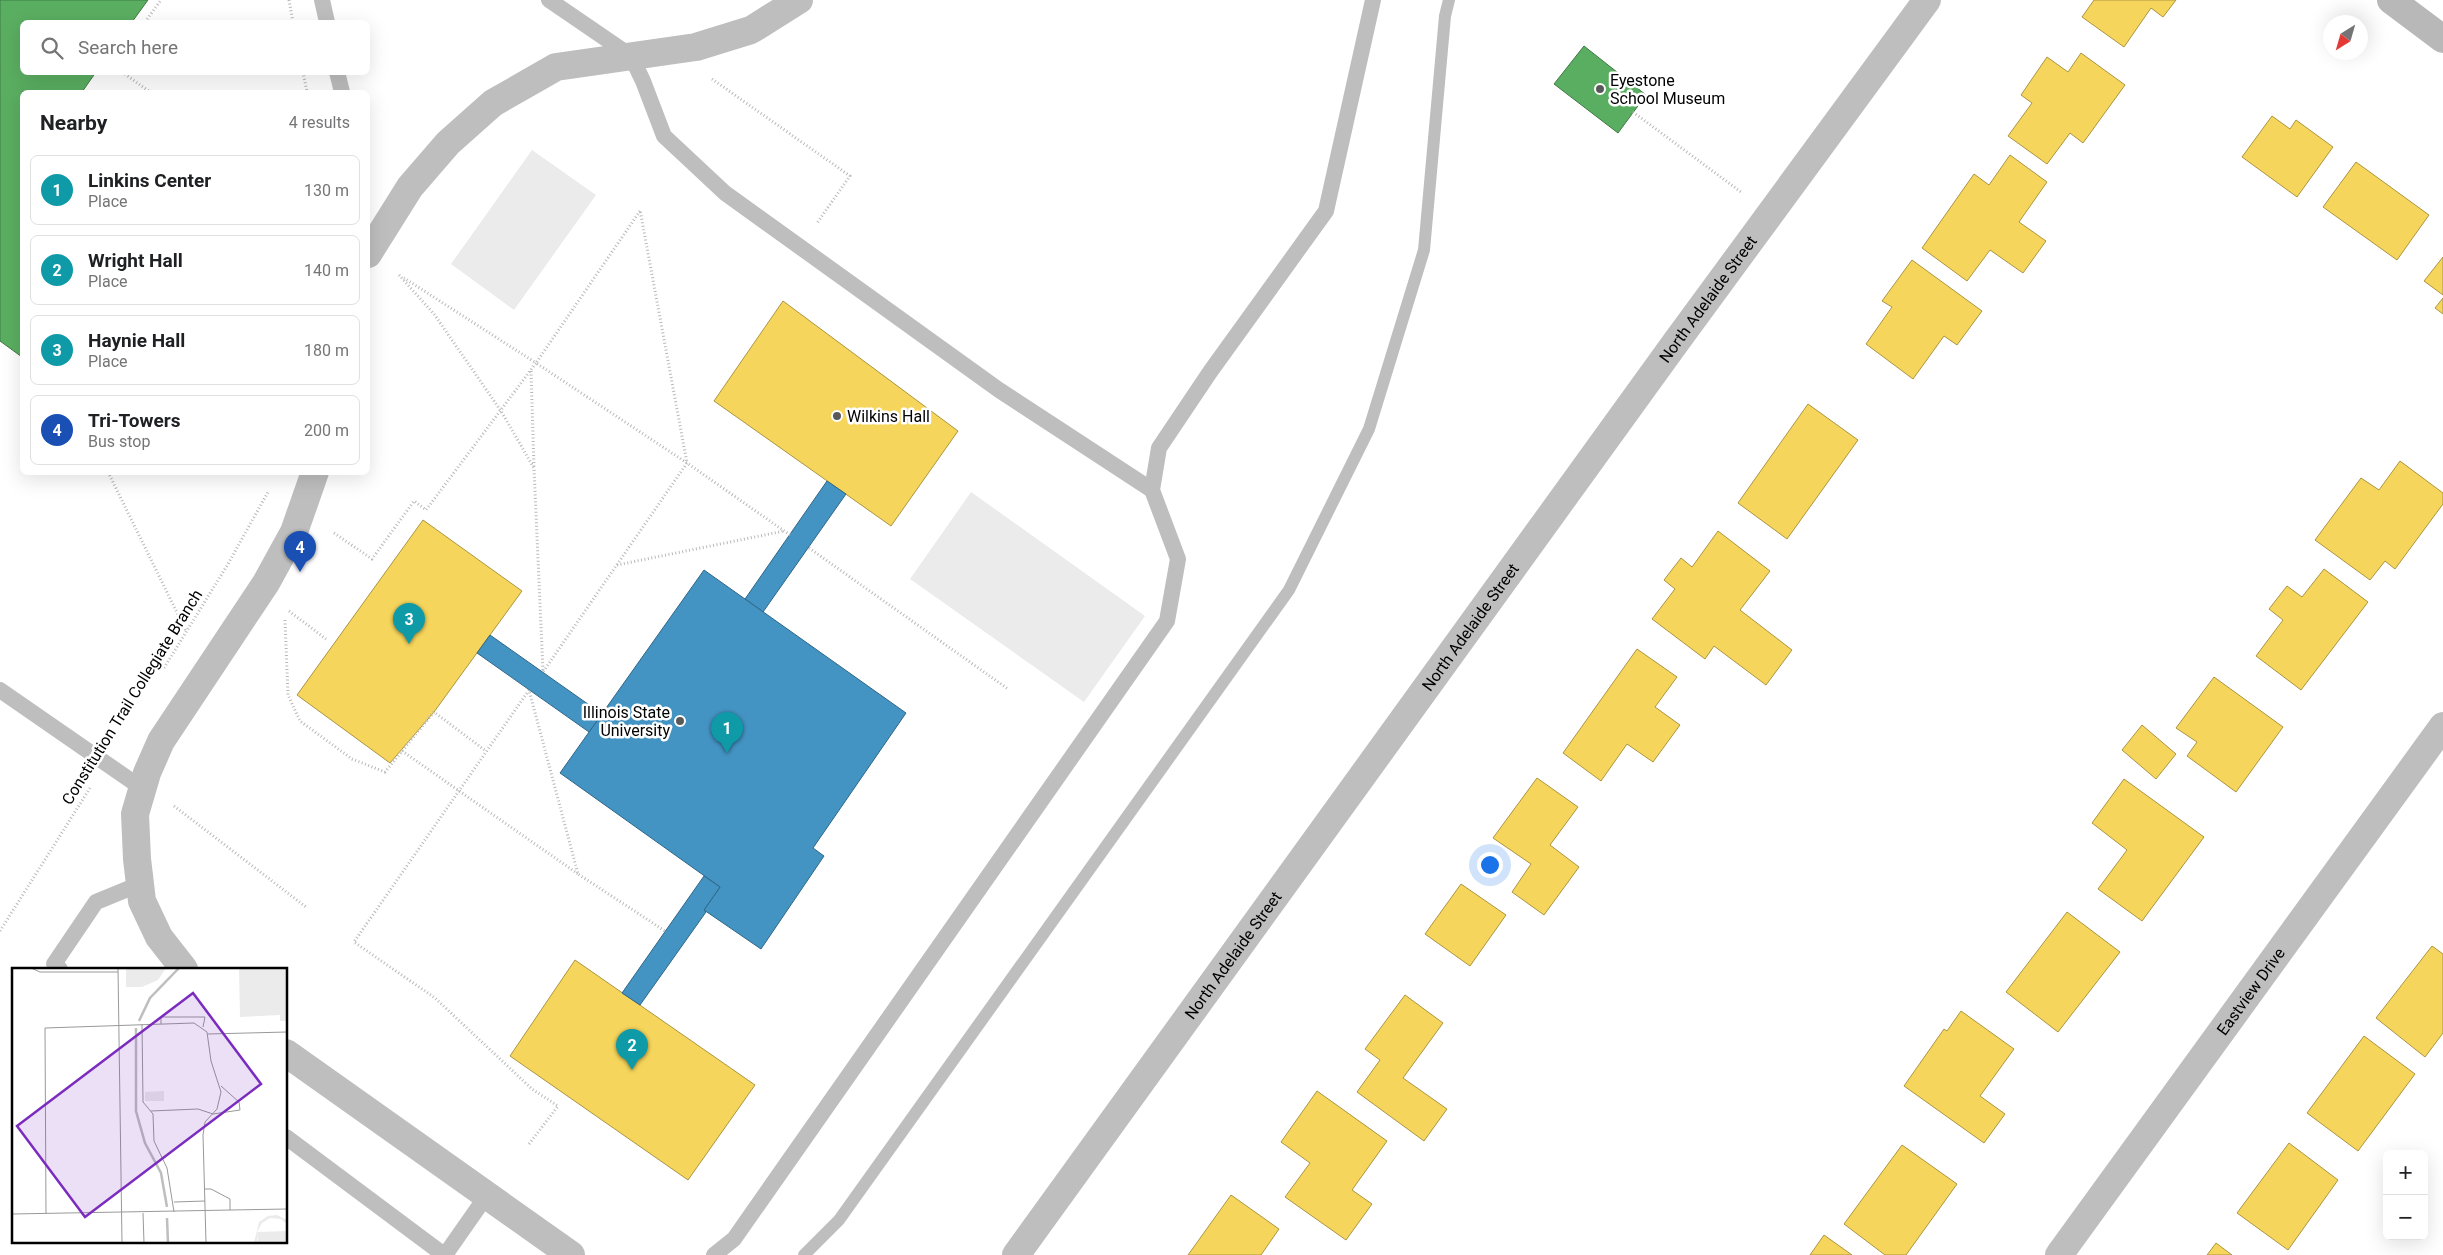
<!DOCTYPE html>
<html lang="en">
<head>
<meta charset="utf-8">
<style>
  :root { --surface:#fff; --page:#f6f6f6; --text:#202124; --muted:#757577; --line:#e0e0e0; --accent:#595959 }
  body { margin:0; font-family:Roboto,sans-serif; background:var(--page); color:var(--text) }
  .controls { position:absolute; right:15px; bottom:15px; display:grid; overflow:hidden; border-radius:8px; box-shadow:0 5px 20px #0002 }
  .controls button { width:45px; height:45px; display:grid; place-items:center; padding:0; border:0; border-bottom:1px solid var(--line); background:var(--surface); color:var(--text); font:25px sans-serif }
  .compass { position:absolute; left:2323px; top:15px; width:45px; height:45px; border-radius:50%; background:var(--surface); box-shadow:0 5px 20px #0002; rotate:217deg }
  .you { position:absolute; left:1489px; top:864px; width:18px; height:18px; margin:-12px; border:4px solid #fff; border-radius:50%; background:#1a73e8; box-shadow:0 0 0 8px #1a73e833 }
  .badge { display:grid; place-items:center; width:32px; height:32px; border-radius:50%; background:var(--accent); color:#fff; font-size:16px; font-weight:700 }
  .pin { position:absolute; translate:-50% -41px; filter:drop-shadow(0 1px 2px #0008) }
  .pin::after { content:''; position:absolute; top:26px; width:18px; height:15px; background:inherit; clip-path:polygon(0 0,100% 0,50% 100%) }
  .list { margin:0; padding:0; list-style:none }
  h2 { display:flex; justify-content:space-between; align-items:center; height:65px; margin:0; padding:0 20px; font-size:21px }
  h2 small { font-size:16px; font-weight:400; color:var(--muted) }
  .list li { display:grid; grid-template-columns:32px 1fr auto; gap:15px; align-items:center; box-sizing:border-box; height:70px; margin:0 10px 10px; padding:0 10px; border:1px solid var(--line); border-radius:8px }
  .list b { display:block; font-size:19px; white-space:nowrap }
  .list p { margin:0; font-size:16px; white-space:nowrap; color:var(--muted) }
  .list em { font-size:16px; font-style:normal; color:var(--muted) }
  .icon { flex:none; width:28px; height:28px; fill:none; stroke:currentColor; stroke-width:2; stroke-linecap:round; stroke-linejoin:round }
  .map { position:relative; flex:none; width:2443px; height:1255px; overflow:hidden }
  .search { position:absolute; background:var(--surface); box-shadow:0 5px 20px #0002; left:20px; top:20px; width:350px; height:55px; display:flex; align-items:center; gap:12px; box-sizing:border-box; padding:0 18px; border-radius:8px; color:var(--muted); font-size:19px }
  .panel { position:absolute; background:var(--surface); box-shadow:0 5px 20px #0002; left:20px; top:90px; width:350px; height:385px; border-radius:8px }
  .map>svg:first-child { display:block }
  .green { fill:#ebebeb }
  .homes { fill:#f6d55c; stroke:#ac9540 }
  .schools { fill:#4393c3; stroke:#2f6788 }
  .public { fill:#5aae61; stroke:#3f7a44 }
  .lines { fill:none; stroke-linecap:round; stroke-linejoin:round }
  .stream { stroke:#bebebe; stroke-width:12 }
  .path { stroke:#b9b9b9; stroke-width:3; stroke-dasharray:1 2.5; stroke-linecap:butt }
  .service { stroke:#bebebe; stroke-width:16 }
  .minor { stroke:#bebebe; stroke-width:28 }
  .tertiary { stroke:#bebebe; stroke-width:28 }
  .secondary { stroke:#b8b8b8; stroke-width:28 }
  .poi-dot { fill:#595959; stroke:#fff; stroke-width:2 }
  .labels { text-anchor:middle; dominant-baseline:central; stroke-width:5; stroke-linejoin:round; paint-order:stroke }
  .poi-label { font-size:16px; fill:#000; stroke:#fff; text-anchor:start }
  .street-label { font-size:16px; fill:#000; stroke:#fff }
  .inset-river { fill:none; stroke:#bebebe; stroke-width:2.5 }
  .inset-road { fill:none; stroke:#999; stroke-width:1 }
  .view { fill:#7b2cbf; fill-opacity:0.15; stroke:#7b2cbf; stroke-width:2.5 }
  .inset-edge { fill:none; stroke:#000; stroke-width:2.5 }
</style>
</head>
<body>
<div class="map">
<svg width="2443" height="1255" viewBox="0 0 2443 1255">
  <rect width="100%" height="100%" fill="#fff"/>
  <g class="green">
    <polygon points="532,150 596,195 514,310 451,264"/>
    <polygon points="971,492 1145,616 1084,702 910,579"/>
  </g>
  <g class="homes">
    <polygon points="2094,0 2176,0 2163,17 2151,8 2124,47 2082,17"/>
    <polygon points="2081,53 2125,85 2083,143 2070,133 2047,164 2008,136 2032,103 2021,95 2047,57 2068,72"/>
    <polygon points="2272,116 2290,129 2296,120 2333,147 2297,197 2242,157"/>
    <polygon points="2010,155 2047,182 2019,222 2046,241 2023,273 1990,250 1967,281 1922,248 1974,174 1989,185"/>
    <polygon points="2356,162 2429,215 2397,260 2323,207"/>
    <polygon points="2443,257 2443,295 2424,281"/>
    <polygon points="1912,260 1982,311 1957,345 1944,336 1913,379 1866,344 1892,307 1882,301"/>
    <polygon points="2443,298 2443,314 2435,308"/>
    <polygon points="783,301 958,431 891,526 714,401"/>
    <polygon points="1808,404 1858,440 1787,539 1738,503"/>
    <polygon points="2400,461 2443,493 2443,504 2395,569 2385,561 2370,580 2315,540 2361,478 2379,490"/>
    <polygon points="423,520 522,591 434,712 390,763 297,695"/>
    <polygon points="1718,531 1770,571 1740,610 1792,650 1766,685 1714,646 1705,659 1652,619 1675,589 1664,580 1681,558 1692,567"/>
    <polygon points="2324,569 2368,602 2301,690 2256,656 2283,620 2269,609 2287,586 2302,597"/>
    <polygon points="1637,649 1677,677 1655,707 1680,725 1653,762 1627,744 1601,781 1563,753"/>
    <polygon points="2214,677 2283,727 2236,792 2187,756 2197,742 2176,728"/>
    <polygon points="2142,725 2176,754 2156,779 2122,750"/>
    <polygon points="1537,778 1578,807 1550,845 1579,867 1544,915 1512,892 1531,864 1493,838"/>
    <polygon points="2124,779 2204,837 2142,921 2098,889 2127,850 2092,823"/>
    <polygon points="1461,884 1506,915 1470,966 1425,934"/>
    <polygon points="2067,912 2120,952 2058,1032 2006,992"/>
    <polygon points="2432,946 2443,954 2443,1033 2425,1057 2376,1018"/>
    <polygon points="575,960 755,1085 688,1180 510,1056"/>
    <polygon points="1405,995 1443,1023 1403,1078 1447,1109 1424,1141 1357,1092 1380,1060 1365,1049"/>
    <polygon points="1961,1011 2014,1049 1980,1096 2005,1114 1984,1143 1904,1086 1944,1029 1947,1031"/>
    <polygon points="2364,1036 2415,1074 2358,1151 2307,1113"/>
    <polygon points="1317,1091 1387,1141 1352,1190 1372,1204 1346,1240 1285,1197 1310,1163 1281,1142"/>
    <polygon points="2289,1143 2338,1180 2288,1250 2237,1213"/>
    <polygon points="1902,1145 1957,1184 1906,1255 1885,1255 1844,1224"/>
    <polygon points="1231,1195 1279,1229 1261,1255 1188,1255"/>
    <polygon points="1824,1235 1852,1255 1810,1255"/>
    <polygon points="2216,1243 2232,1255 2207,1255"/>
  </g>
  <g class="schools">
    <polygon points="827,481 846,494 763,612 745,599"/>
    <polygon points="704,570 906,713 813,848 824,856 761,949 704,910 720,887 560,773"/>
    <polygon points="490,635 602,714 589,732 477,653"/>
    <polygon points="704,876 720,887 704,910 706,912 640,1005 622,993"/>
  </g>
  <g class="public">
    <polygon points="0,0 148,0 132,22 22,22 22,72 96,72 82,92 22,92 22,357 0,341"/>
    <polygon points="1584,46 1646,95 1618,133 1554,84"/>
  </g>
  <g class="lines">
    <polyline class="stream" points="804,1255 839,1220 1289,590 1369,429 1424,250 1445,16 1449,0"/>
    <g class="path">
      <polyline points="289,0 293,22"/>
      <polyline points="145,22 161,0"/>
      <polyline points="122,72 150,92"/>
      <polyline points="303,72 307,92"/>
      <polyline points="712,79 850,176 817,223"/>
      <polyline points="1633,112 1741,192"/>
      <polyline points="640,211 536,363 687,463 790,535"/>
      <polyline points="399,275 434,314 501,411 534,468 543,672 687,463 640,210"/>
      <polyline points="531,371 534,467"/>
      <polyline points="108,472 186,631"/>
      <polyline points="334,533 372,559 414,501 426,510 536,363 404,278"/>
      <polyline points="809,548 1008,689"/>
      <polyline points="617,565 784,531"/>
      <polyline points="289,611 326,639"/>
      <polyline points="285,620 288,695 300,721 352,759 385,772 434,712 486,751"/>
      <polyline points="164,668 228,564 268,492"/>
      <polyline points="402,751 578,874"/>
      <polyline points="174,806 306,907"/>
      <polyline points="0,931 90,788"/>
      <polyline points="529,1144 558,1106 532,1089 435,998 354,942 529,690 578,874 665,931"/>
    </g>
    <g class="service">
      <polyline points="322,0 327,22"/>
      <polyline points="549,0 631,56 643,81 664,136 725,193 999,390 1152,490"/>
      <polyline points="337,72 342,92"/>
      <polyline points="0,690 143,789"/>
      <polyline points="60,969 54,964 96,902 140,884"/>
      <polyline points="286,1137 444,1255"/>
      <polyline points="445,1255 487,1195"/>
      <polyline points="714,1255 734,1239 1167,621 1178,559 1152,490 1159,448 1210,372 1326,211 1373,0"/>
    </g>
    <g class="minor">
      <polyline points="368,254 410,187 448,143 493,103 556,67 696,47 751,30 799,0"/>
      <polyline points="184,969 159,937 142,901 137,859 135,814 147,773 161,741 266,583 294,532 315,472"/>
      <polyline points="286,1053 571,1255"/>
      <path id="s1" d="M2059 1255 2443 726"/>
    </g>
    <path class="tertiary" id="s2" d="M1016 1255 1676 342 1927 0"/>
    <polyline class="secondary" points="2391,0 2443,39"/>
  </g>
  <g class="poi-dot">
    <circle cx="1600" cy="89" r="5"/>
    <circle cx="837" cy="416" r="5"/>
    <circle cx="680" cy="721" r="5"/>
  </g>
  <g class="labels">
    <g class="poi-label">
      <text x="1610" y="80">Eyestone<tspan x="1610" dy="18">School Museum</tspan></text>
      <text x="847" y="416">Wilkins Hall</text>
      <text x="670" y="712" text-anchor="end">Illinois State<tspan x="670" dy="18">University</tspan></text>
    </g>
    <g class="street-label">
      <text stroke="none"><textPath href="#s2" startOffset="1180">North Adelaide Street</textPath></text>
      <text stroke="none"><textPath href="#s2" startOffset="775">North Adelaide Street</textPath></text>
      <text transform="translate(132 697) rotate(-58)">Constitution Trail Collegiate Branch</text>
      <text stroke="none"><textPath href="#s2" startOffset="370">North Adelaide Street</textPath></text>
      <text stroke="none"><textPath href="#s1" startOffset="326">Eastview Drive</textPath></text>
    </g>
  </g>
  <g transform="translate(12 968)">
    <rect width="275" height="275" fill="#fff"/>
    <path d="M114 0H154L146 12 130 19H114ZM227 0H275L274 53H268V47L228 49ZM152 123V133H133V124ZM265 247 275 252V256L269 251 258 250 250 255 245 264 275 263V275H246V265L245 275H242L247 254 256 248Z" fill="#ebebeb"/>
    <path class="inset-river" d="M127 53 138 30 167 0M124 60V143L133 175 149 205 155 239M155 250 156 275"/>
    <path class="inset-road" d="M19 0 28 4H106M106 0 110 275M130 56 131 134 141 146 142 173 155 200 162 244M149 56V49H193L191 59M196 66 275 64M139 143 186 141 201 146 228 142 227 134 209 118M275 158V212M193 221H199L218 231V242M162 234 193 233M131 245 132 275M0 246 275 241M34 246 33 60 182 55 195 64 199 93 209 124 205 141 193 154 191 167 194 275"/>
    <path class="view" d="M181 25 249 116 73 249 5 158Z"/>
    <rect width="275" height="275" class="inset-edge"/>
  </g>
</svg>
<div class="controls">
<button>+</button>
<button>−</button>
</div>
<svg class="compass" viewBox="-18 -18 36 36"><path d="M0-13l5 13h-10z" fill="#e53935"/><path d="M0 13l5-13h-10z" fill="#757577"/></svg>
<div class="you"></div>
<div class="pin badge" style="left:727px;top:753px;background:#0f9aa8">1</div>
<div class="pin badge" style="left:632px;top:1070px;background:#0f9aa8">2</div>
<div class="pin badge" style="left:409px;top:644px;background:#0f9aa8">3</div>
<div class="pin badge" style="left:300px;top:572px;background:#1a4fb4">4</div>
<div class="search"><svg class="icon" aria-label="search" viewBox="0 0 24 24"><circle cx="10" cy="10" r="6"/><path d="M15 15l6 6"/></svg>Search here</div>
<section class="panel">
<h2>Nearby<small>4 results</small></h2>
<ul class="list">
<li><span class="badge" style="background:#0f9aa8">1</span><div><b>Linkins Center</b><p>Place</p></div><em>130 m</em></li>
<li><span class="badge" style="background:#0f9aa8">2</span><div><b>Wright Hall</b><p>Place</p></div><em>140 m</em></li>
<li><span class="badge" style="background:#0f9aa8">3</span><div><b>Haynie Hall</b><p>Place</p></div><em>180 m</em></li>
<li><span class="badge" style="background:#1a4fb4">4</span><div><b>Tri-Towers</b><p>Bus stop</p></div><em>200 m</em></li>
</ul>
</section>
</div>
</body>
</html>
